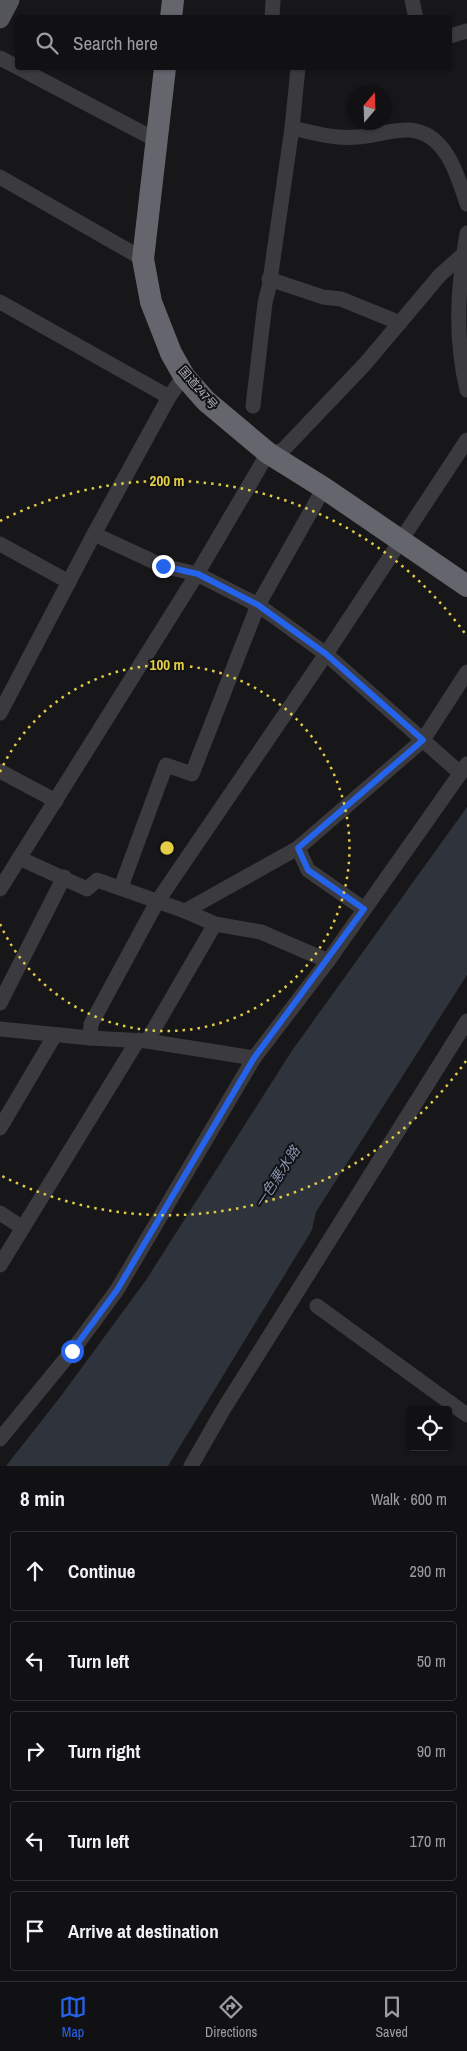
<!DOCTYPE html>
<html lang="en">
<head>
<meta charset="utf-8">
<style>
  :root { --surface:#111113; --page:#1e1f21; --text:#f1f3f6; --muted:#9c9da0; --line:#303133; --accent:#2563eb }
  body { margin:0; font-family:"Archivo Narrow","Noto Sans JP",sans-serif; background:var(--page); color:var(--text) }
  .controls { position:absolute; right:15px; bottom:15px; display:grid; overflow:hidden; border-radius:5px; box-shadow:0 1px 4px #0004 }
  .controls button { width:45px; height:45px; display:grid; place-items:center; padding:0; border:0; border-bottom:1px solid var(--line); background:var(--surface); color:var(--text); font:25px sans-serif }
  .compass { position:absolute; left:347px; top:85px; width:45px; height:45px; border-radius:50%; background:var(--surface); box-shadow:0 1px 4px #0004; rotate:19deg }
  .stop { position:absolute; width:15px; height:15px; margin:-11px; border:4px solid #2563eb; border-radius:50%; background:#fff }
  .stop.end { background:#2563eb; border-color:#fff; box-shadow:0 1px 5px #0008 }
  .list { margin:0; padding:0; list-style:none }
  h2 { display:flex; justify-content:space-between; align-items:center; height:65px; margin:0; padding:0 20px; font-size:21px }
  h2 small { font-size:16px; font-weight:400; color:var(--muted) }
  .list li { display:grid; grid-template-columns:32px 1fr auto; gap:15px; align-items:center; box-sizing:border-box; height:80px; margin:0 10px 10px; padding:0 10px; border:1px solid var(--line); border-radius:5px }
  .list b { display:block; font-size:19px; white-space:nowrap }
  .list em { font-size:16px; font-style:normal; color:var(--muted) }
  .icon { flex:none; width:28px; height:28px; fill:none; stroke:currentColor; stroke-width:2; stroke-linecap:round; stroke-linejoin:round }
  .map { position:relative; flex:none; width:467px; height:1466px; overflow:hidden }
  .search { position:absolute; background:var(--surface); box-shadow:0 1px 4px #0004; left:15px; right:15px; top:15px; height:55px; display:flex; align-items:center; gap:12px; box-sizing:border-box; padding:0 18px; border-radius:5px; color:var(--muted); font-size:19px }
  .sheet { height:515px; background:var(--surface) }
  nav { display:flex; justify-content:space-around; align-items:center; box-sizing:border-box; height:70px; border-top:1px solid var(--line); background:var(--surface); font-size:14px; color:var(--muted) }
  nav a { display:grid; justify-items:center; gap:2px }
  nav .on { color:var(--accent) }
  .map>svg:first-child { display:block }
  .water { fill:#2e333c }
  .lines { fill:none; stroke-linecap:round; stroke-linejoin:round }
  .minor { stroke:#3a3a3f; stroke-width:15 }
  .major { stroke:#55555c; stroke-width:19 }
  .highway { stroke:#65656e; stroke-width:22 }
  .route { stroke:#2563eb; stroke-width:6 }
  .ring { fill:none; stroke:#e3cd45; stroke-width:2.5; stroke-dasharray:2.5 5 }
  .labels { text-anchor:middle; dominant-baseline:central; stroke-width:4; stroke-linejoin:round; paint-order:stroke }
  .street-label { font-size:12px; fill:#aaacb7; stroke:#121214 }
  .water-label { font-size:14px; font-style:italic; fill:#8493af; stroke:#121214 }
  .centre { fill:#e3cd45; stroke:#121214; stroke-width:2.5 }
  .ring-label { font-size:15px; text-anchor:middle; font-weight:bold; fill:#e3cd45; stroke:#121214; stroke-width:4; stroke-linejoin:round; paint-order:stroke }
</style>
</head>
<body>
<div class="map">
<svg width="467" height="1466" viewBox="0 0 467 1466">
  <rect width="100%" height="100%" fill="#171719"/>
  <polygon class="water" points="467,807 467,975 316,1212 312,1230 168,1466 6,1466 61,1396 146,1280 291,1052"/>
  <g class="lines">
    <g class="minor">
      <polyline points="412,0 416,18"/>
      <polyline points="272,18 273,0"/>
      <polyline points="450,36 467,31"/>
      <polyline points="0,58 156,140"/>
      <path d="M292 128C313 133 335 139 357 137 374 136 393 129 410 130 446 133 458 176 467 204"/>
      <polyline points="0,177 143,259"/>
      <path d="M467 233C458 287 454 335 467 390"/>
      <polyline points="269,279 323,297 341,299 400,323"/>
      <polyline points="0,302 169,397"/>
      <polyline points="253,406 265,303 269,287 292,128 298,68"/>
      <polyline points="94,534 163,566 197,574 258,605 326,654 460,773"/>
      <polyline points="0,544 69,582"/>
      <polyline points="0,713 94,534 169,397 184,376"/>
      <polyline points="0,771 56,801"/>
      <polyline points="298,848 308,870 364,909"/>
      <polyline points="19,858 87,889 97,880 185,911 298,848 423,740 467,672"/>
      <polyline points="121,887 166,765 192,774 258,605 324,488"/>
      <polyline points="0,889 197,574 268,453 282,451 365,364 440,275 467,251"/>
      <polyline points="185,911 215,924 261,932 328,961"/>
      <polyline points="0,1003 64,877"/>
      <polyline points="0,1029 90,1038 147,1041 254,1058"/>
      <polyline points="90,1038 91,1024 157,902 326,654 467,440"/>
      <polyline points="147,1041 215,924"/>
      <polyline points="0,1128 55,1035"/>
      <polyline points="0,1213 23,1228"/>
      <polyline points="0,1265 138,1040"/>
      <polyline points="317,1306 467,1415"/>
      <polyline points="0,1439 72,1351 117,1290 254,1058 328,961 467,764"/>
      <polyline points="191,1466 223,1410 467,1021"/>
    </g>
    <polyline class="major" points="0,19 10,0"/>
    <g class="highway">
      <polyline points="171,18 173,0"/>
      <polyline points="165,68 143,259 151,302 171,353 184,376 206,401 268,453 324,488 467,586"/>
    </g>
  </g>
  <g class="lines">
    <polyline class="route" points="72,1351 117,1290 254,1058 364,909 308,870 298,848 423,740 326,654 258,605 198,574 163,566"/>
  </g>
  <g class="ring">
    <path d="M0 772A183 183 0 1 1 0 924"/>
    <path d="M466 1061A367 367 0 0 1 0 1175M0 521A367 367 0 0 1 466 635"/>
  </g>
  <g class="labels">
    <g class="street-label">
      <text transform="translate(198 388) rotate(49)">国道247号</text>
    </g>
    <g class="water-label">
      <text transform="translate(277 1177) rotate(-57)">一色悪水路</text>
    </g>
  </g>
  <circle cx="167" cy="848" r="8" class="centre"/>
  <g class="ring-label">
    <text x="167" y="486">200 m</text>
    <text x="167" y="670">100 m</text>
  </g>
</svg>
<div class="controls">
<button><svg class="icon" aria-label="locate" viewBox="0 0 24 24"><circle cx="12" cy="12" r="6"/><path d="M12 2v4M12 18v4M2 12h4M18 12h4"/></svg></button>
</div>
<svg class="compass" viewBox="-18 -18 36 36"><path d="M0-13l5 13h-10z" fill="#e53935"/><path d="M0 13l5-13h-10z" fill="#9c9da0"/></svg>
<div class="stop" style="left:72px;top:1351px"></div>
<div class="stop end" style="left:163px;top:566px"></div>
<div class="search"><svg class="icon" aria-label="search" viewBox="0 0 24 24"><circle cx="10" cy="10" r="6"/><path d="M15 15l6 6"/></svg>Search here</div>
</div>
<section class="sheet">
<h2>8 min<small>Walk · 600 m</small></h2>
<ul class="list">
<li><svg class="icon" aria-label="ahead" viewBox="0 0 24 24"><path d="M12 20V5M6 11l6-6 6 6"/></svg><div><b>Continue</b></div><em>290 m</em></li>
<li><svg class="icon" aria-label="left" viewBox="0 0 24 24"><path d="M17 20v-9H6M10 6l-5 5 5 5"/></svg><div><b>Turn left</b></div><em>50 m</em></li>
<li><svg class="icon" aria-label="right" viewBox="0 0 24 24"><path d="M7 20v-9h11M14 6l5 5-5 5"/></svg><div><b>Turn right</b></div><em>90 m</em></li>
<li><svg class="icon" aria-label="left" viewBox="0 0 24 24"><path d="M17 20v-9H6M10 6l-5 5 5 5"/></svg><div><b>Turn left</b></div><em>170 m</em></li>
<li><svg class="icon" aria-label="arrive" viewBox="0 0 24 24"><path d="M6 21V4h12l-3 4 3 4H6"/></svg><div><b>Arrive at destination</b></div></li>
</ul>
</section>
<nav>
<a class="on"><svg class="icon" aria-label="map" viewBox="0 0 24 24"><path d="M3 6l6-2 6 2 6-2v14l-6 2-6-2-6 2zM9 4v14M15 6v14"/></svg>Map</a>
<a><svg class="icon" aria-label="directions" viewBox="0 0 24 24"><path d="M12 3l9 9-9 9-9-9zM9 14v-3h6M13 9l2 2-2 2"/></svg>Directions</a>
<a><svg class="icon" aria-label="saved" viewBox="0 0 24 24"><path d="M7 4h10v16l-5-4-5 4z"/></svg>Saved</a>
</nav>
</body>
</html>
